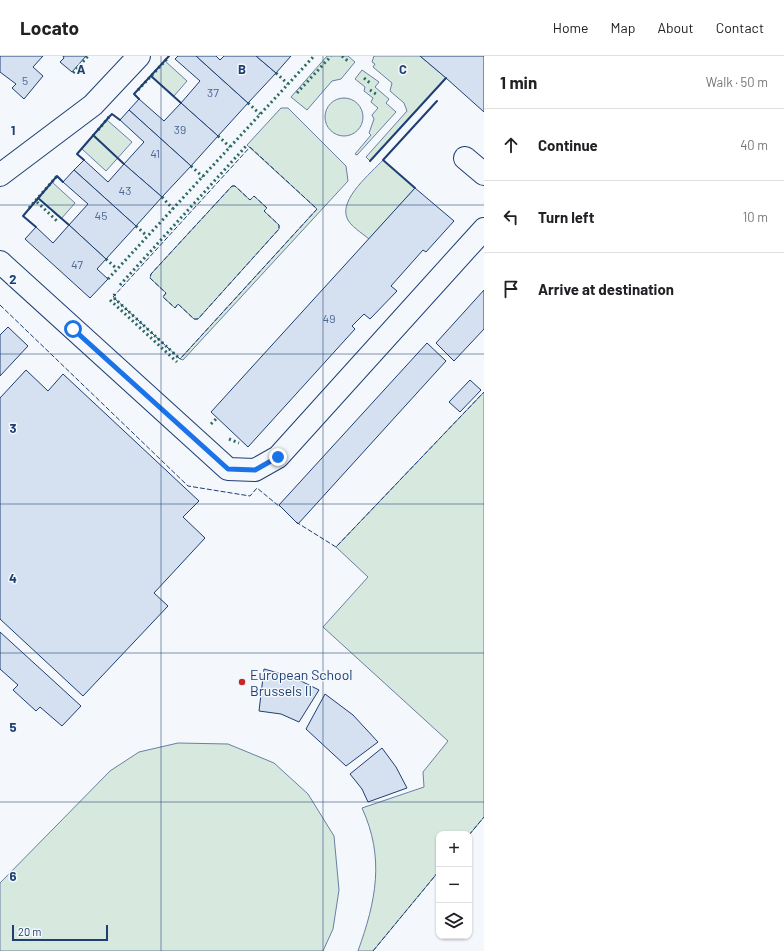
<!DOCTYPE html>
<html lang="en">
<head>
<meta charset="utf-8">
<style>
  :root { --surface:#fff; --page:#f6f6f6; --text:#202124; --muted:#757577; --line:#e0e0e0 }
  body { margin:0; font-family:Barlow,sans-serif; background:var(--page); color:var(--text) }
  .controls { position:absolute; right:12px; bottom:12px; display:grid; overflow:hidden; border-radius:8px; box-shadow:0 1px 3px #0004 }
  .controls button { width:36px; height:36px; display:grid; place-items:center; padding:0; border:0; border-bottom:1px solid var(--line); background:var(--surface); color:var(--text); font:20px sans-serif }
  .scale { position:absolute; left:12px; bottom:10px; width:96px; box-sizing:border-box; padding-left:4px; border:2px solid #1d3f73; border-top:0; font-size:11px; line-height:14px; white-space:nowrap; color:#1d3f73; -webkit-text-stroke:3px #f4f7fb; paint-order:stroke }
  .stop { position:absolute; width:12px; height:12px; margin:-9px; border:3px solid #1a73e8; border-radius:50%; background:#fff }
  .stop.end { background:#1a73e8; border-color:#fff; box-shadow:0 1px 4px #0008 }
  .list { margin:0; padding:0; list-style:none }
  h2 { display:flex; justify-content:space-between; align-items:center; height:52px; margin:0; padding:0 16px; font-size:17px }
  h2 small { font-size:13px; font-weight:400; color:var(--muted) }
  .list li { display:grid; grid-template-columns:26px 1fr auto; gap:12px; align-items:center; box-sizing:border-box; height:72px; padding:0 16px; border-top:1px solid var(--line) }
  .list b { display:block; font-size:15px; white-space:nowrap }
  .list em { font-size:13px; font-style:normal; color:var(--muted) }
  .icon { flex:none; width:22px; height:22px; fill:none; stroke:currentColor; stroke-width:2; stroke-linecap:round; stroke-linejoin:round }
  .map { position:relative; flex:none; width:484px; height:895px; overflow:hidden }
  header { display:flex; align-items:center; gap:24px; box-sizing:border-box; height:56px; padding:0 20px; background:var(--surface); border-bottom:1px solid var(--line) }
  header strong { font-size:19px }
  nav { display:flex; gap:22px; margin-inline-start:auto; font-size:14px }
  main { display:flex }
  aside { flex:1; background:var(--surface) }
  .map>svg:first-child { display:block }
  .green { fill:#d7e8df; stroke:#687fa3 }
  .building { fill:#d5e0f0; stroke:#1d3f73 }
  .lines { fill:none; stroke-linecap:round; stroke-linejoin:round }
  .minor-casing { stroke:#1d3f73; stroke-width:24 }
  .minor { stroke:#f4f7fb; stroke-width:22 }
  .hedge { stroke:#2c6c60; stroke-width:3; stroke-dasharray:2 3; stroke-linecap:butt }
  .fence { stroke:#1d3f73; stroke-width:1; stroke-dasharray:5 2; stroke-linecap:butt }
  .wall { stroke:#1d3f73; stroke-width:2 }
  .route { stroke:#1a73e8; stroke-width:5 }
  .grid { fill:none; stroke:#1d3f73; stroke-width:1; stroke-opacity:0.55 }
  .poi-dot { fill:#c62828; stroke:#f4f7fb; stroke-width:1.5 }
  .labels { text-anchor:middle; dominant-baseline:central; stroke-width:3; stroke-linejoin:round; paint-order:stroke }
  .number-label { font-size:12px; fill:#4b6792 }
  .poi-label { font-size:14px; fill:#1d3f73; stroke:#f4f7fb; text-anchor:start }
  .grid-label { font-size:13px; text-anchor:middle; font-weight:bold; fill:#1d3f73; stroke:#f4f7fb; stroke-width:3; stroke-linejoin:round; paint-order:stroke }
</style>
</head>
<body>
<header>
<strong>Locato</strong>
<nav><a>Home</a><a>Map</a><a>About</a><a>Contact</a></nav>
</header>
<main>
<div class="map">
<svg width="484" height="895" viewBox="0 0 484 895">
  <rect width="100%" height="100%" fill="#f4f7fb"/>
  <g class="green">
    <polygon points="327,0 348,0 355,6 341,23 332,25 307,54 291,41"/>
    <polygon points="374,0 420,0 446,22 370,105 366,101 407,55 404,47 390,35 392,27 373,11 375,8 372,6"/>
    <polygon points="165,5 187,25 174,40 151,20"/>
    <polygon points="362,14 379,26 375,31 389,43 386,47 396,56 357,99 355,98 371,79 369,77 374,63 372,59 378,52 371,46 373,42 364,35 365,31 355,23"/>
    <circle cx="344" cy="61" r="19"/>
    <polygon points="281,52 288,52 346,110 348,125 183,304 180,303 317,153 247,89"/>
    <polygon points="107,64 132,86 106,115 82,93"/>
    <path d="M383 104 415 132 369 183C362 177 350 170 347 162 339 143 371 117 383 104Z"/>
    <polygon points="52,126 75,147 61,163 38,142"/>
    <polygon points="232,130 235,130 250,144 254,140 267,152 264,155 279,169 279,173 198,263 194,263 178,248 175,252 163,241 166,237 150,222 151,218"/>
    <path d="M484 336V761L469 779 439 778V815L373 895H358C376 845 385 802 362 752L424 731 423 716 448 685 323 571 368 521 336 491Z"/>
    <polygon points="178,687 228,688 274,707 308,738 334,780 339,834 333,873 323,895 0,895 0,827 110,715 139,696"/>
  </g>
  <g class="building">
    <polygon points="0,0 43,0 33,11 43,20 24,43 12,32 16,28 0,16"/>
    <polygon points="63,0 86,0 72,16 60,6 64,2"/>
    <polygon points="178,0 196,0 248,47 218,80 181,47 200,25 175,3"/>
    <polygon points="196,0 216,0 220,4 224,0 256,0 276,17 248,47"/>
    <polygon points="256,0 291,0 276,17"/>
    <polygon points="420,0 484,0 484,56 446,22"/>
    <polygon points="139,43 164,65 181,47 218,80 191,110 129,54"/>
    <polygon points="129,54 191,110 162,141 124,108 144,86 120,64"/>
    <polygon points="84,104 108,126 124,108 162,141 136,170 74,114"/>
    <polygon points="74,114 136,170 106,203 69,169 88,148 63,126"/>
    <polygon points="415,132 454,165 426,196 423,194 391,230 397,235 370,263 364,258 352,270 355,273 248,391 211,356"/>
    <polygon points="69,169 106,203 97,213 108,223 90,242 25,183 36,171 53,187"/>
    <polygon points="484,234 484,273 454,305 436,287"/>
    <polygon points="8,271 28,290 0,320 0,279"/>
    <polygon points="427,287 446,305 298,468 279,449"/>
    <polygon points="26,314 48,335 63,318 199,445 183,461 205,482 154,537 168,550 83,640 0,563 0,342"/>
    <polygon points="470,324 481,334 460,356 449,346"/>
    <polygon points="0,576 81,650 62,670 40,651 36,655 13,634 18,629 0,613"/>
    <polygon points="264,613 293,621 319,634 299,666 281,658 259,655"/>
    <polygon points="325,638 353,659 378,686 346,710 306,673"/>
    <polygon points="382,692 396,711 407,732 368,746 362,733 350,718"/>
  </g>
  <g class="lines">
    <g class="minor-casing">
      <g id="minor">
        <polyline points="465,102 484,118"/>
        <polyline points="0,119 93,49 139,0"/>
        <polyline points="0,206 228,413 255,414 278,401 484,173"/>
      </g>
    </g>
    <use href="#minor" class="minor"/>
    <g class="hedge">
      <polyline points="342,0 349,6"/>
      <polyline points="73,17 88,0"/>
      <polyline points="276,17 288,28"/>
      <polyline points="364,22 370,27"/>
      <polyline points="138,34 167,3"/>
      <polyline points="370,34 376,38"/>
      <polyline points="297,37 331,0"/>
      <polyline points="248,47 260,58"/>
      <polyline points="98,74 109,61"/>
      <polyline points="218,80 230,91"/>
      <polyline points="191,110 203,121"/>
      <polyline points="162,141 173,153"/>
      <polyline points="37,146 57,165"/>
      <polyline points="29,152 57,120"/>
      <polyline points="136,170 147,180"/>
      <polyline points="106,203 117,213"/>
      <polyline points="108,223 314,0"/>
      <polyline points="120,229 247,89"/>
      <polyline points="115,238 113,241 180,303"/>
      <polyline points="110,244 177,306"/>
      <polyline points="211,368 216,363"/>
      <polyline points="229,383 239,387"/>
    </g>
    <g class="fence">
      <polygon points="250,91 317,153 180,303 113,241"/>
      <polygon points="232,130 235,130 250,144 254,140 267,152 264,155 279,169 279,173 198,263 194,263 178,248 175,252 163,241 166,237 150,222 151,218"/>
      <polyline points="0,249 188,430 250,440 257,432 280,451"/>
      <polyline points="296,466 336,491 484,336"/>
      <polyline points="469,779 484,761"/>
      <polyline points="373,895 439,815"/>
    </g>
    <g class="wall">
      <polyline points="151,20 181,47"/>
      <polyline points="139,43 134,38 169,0"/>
      <polyline points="93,79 124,108"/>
      <polyline points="84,104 77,98 109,61 112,58 120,64"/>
      <polyline points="370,105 446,22"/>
      <polyline points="415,132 383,104 437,45"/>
      <polyline points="38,142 69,169"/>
      <polyline points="36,171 23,160 57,120 63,126"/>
    </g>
  </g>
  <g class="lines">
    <polyline class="route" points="73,273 228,413 255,414 278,401"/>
  </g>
  <path class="grid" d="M161 0V895M323 0V895M0 149H484M0 298H484M0 448H484M0 597H484M0 746H484"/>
  <circle class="poi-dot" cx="242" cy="626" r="4"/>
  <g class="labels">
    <g class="number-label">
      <text x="25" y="24">5</text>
      <text x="213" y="36">37</text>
      <text x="180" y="73">39</text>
      <text x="155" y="97">41</text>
      <text x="125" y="134">43</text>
      <text x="101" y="159">45</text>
      <text x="77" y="208">47</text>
      <text x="329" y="262">49</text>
    </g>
    <g class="poi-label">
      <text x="250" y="618">European School<tspan x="250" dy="16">Brussels II</tspan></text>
    </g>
  </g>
  <g class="grid-label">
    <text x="81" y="18">A</text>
    <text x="242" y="18">B</text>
    <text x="403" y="18">C</text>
    <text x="13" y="79">1</text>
    <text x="13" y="228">2</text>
    <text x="13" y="377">3</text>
    <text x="13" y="527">4</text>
    <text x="13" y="676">5</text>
    <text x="13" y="825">6</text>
  </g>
</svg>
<div class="controls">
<button>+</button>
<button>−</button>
<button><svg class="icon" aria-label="layers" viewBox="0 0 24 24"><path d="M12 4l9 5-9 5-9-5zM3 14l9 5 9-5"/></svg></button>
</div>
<div class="scale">20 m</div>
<div class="stop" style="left:73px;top:273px"></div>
<div class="stop end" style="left:278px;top:401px"></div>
</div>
<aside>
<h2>1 min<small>Walk · 50 m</small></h2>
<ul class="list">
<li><svg class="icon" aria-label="ahead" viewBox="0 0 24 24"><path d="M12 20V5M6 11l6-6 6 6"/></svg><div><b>Continue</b></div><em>40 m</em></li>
<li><svg class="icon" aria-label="left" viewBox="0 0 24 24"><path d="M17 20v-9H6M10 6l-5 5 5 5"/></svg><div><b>Turn left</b></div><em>10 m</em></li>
<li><svg class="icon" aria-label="arrive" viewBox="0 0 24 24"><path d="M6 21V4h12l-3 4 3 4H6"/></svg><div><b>Arrive at destination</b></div></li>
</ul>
</aside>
</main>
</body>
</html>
